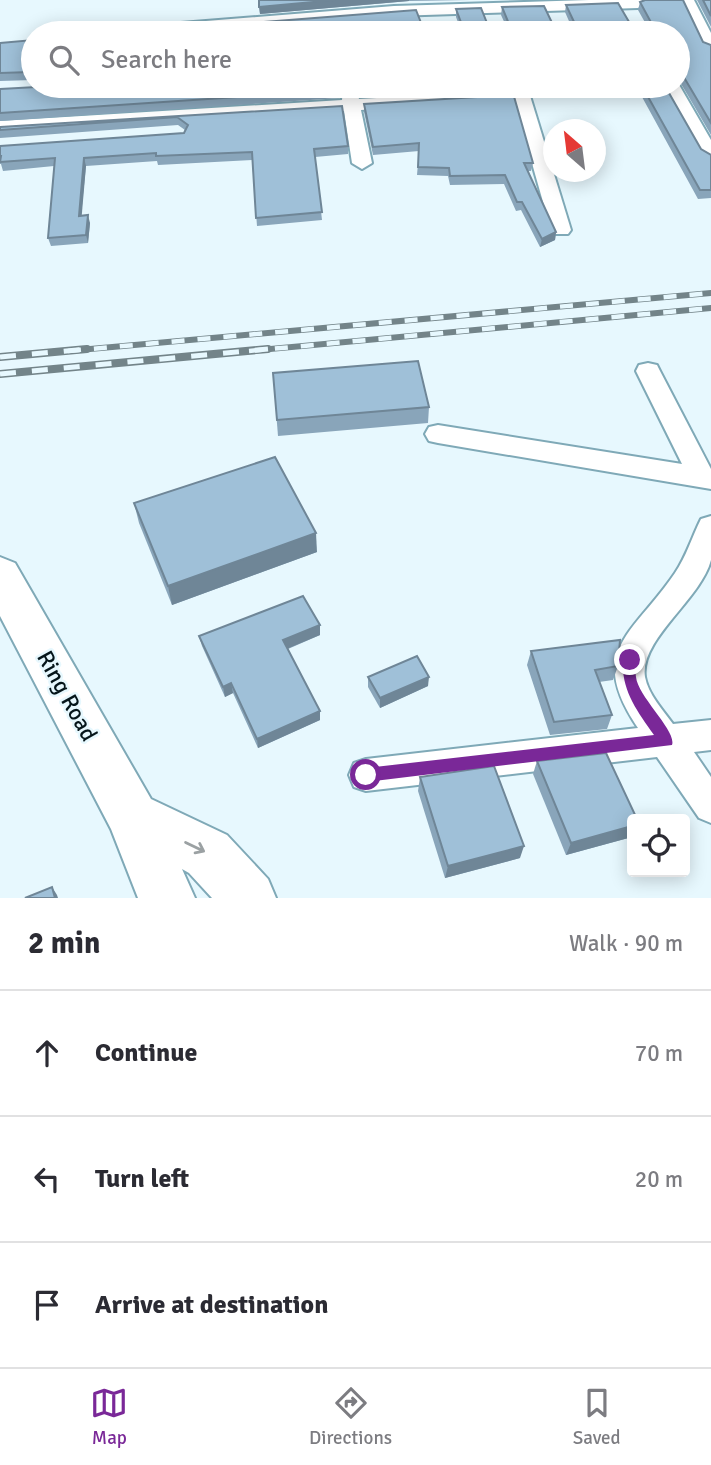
<!DOCTYPE html>
<html lang="en">
<head>
<meta charset="utf-8">
<style>
  :root { --surface:#fff; --page:#f7f7f7; --text:#2b2b33; --muted:#7c7c81; --line:#e1e1e2; --accent:#7a2898 }
  body { margin:0; font-family:Signika,sans-serif; background:var(--page); color:var(--text) }
  .controls { position:absolute; right:21px; bottom:21px; display:grid; overflow:hidden; border-radius:7px; box-shadow:0 4px 18px #0003 }
  .controls button { width:63px; height:63px; display:grid; place-items:center; padding:0; border:0; border-bottom:2px solid var(--line); background:var(--surface); color:var(--text); font:35px sans-serif }
  .compass { position:absolute; left:543px; top:119px; width:63px; height:63px; border-radius:50%; background:var(--surface); box-shadow:0 4px 18px #0003; rotate:332deg }
  .stop { position:absolute; width:21px; height:21px; margin:-16px; border:5px solid #7a2898; border-radius:50%; background:#fff }
  .stop.end { background:#7a2898; border-color:#fff; box-shadow:0 2px 7px #0008 }
  .list { margin:0; padding:0; list-style:none }
  h2 { display:flex; justify-content:space-between; align-items:center; height:91px; margin:0; padding:0 28px; font-size:30px }
  h2 small { font-size:23px; font-weight:400; color:var(--muted) }
  .list li { display:grid; grid-template-columns:46px 1fr auto; gap:21px; align-items:center; box-sizing:border-box; height:126px; padding:0 28px; border-top:2px solid var(--line) }
  .list b { display:block; font-size:26px; white-space:nowrap }
  .list em { font-size:23px; font-style:normal; color:var(--muted) }
  .icon { flex:none; width:38px; height:38px; fill:none; stroke:currentColor; stroke-width:2; stroke-linecap:round; stroke-linejoin:round }
  .map { position:relative; flex:none; width:711px; height:898px; overflow:hidden }
  .search { position:absolute; background:var(--surface); box-shadow:0 4px 18px #0003; left:21px; right:21px; top:21px; height:77px; display:flex; align-items:center; gap:18px; box-sizing:border-box; padding:0 24px; border-radius:38px; color:var(--muted); font-size:26px }
  .sheet { height:469px; background:var(--surface) }
  nav { display:flex; justify-content:space-around; align-items:center; box-sizing:border-box; height:98px; border-top:2px solid var(--line); background:var(--surface); font-size:19px; color:var(--muted) }
  nav a { display:grid; justify-items:center; gap:4px }
  nav .on { color:var(--accent) }
  .map>svg:first-child { display:block }
  .lines { fill:none; stroke-linecap:round; stroke-linejoin:round }
  .minor-casing { stroke:#7fa9b7; stroke-width:4 }
  .trunk-casing { stroke:#7fa9b7; stroke-width:4 }
  .minor { fill:#fff; fill-rule:evenodd }
  .trunk { fill:#fff; fill-rule:evenodd }
  .rail-far1-casing { stroke:#738489; stroke-width:6 }
  .rail-casing { stroke:#738489; stroke-width:8 }
  .rail-far1 { stroke:#e7f8fe; stroke-width:4.5; stroke-dasharray:13; stroke-linecap:butt }
  .rail { stroke:#e7f8fe; stroke-width:5; stroke-dasharray:16; stroke-linecap:butt }
  .wall { fill:#89a5ba }
  .shaded-wall { fill:#6f8697 }
  .building { fill:#9fc0d8; stroke:#6f8697; stroke-width:2 }
  .oneway { stroke:#9ba1a3 }
  .route { fill:#7a2898 }
  .labels { text-anchor:middle; dominant-baseline:central; stroke-width:5; stroke-linejoin:round; paint-order:stroke }
  .near-street-label { font-size:23px; fill:#05151a; stroke:#e7f8fe }
</style>
</head>
<body>
<div class="map">
<svg width="711" height="898" viewBox="0 0 711 898">
  <rect width="100%" height="100%" fill="#e7f8fe"/>
  <g class="lines">
    <g class="minor-casing">
      <g id="minor">
        <polygon points="589,0 644,0 646,3 638,8 394,16 175,33 110,33 118,28 394,6"/>
        <polygon points="678,0 694,0 711,33 711,53 703,48"/>
        <polygon points="678,83 711,140 711,162 701,156 662,86 678,86"/>
        <polygon points="343,86 355,86 359,99 466,93 475,98 466,103 361,110 372,163 362,169 352,163 344,111 0,133 0,121 342,100"/>
        <polygon points="510,86 527,86 571,230 568,234 554,234 551,230"/>
        <polygon points="648,363 657,365 660,371 711,469 711,489 438,443 429,441 425,434 429,427 438,425 682,464 636,371 639,365"/>
        <path d="M711 516C711 529 711 547 711 560 701 599 639 640 645 677 648 694 663 710 673 724L711 720V750L694 752 711 777V823L699 818 657 757 366 791 354 787 349 775 354 763 366 759 638 728C585 650 634 634 675 573 686 557 692 537 701 519Z"/>
      </g>
    </g>
    <g class="trunk-casing">
      <polygon id="trunk" points="0,557 15,563 151,799 227,835 268,879 276,898 212,898 189,873 182,869 195,898 138,898 111,829 0,616"/>
    </g>
    <use href="#minor" class="minor"/>
    <use href="#trunk" class="trunk"/>
    <g class="rail-far1-casing">
      <g id="rail-far1">
        <polyline points="68,351 711,293"/>
        <polyline points="249,351 711,308"/>
      </g>
    </g>
    <g class="rail-casing">
      <g id="rail">
        <polyline points="0,357 87,349"/>
        <polyline points="0,374 268,349"/>
      </g>
    </g>
    <use href="#rail-far1" class="rail-far1"/>
    <use href="#rail" class="rail"/>
  </g>
  <g class="wall">
    <polygon points="259,0 470,0 409,1 260,14"/>
    <polygon points="697,0 711,0 711,27"/>
    <polygon points="640,2 703,42 711,45 711,135 680,82 678,82 678,33 462,33 456,17 456,9 489,28 507,28 501,15 502,7 554,27 572,28 565,12 566,5 632,27 647,26 638,10"/>
    <polygon points="33,40 33,80 0,81 0,43"/>
    <polygon points="55,86 342,86 340,98 0,121 0,89"/>
    <polygon points="357,86 511,86 533,163 531,171 528,171 556,232 555,240 540,247 521,210 516,211 504,184 450,185 448,176 417,175 419,151 373,155 364,112 364,104 477,97 482,93 476,89 361,96"/>
    <polygon points="636,86 665,86 701,149 711,155 711,198 698,199"/>
    <polygon points="342,106 348,146 348,154 315,157 322,220 257,226 252,160 158,165 157,161 86,166 81,215 90,223 88,243 51,246 48,238 54,166 3,171 1,164 0,164 0,146 184,133 185,130 178,125 0,138 0,127"/>
    <polygon points="273,373 429,407 428,423 278,436"/>
    <polygon points="134,503 317,552 172,605 139,523"/>
    <polygon points="320,625 320,635 288,649 320,711 320,720 258,748 233,693 225,697 202,646 199,636"/>
    <polygon points="531,651 618,666 613,680 599,682 612,715 607,729 550,735 527,665"/>
    <polygon points="368,677 428,686 380,708 368,687"/>
    <polygon points="537,761 632,819 632,837 566,855 533,774"/>
    <polygon points="420,777 520,858 445,878 418,791"/>
  </g>
  <g class="shaded-wall">
    <polygon points="335,0 409,0 409,1 260,14 259,7"/>
    <polygon points="84,158 86,166 81,224 79,216"/>
    <polygon points="88,215 90,223 88,243 86,235"/>
    <polygon points="556,232 555,240 540,247 542,239"/>
    <polygon points="316,533 317,552 172,605 168,586"/>
    <polygon points="320,625 320,635 284,650 283,640"/>
    <polygon points="429,677 428,686 380,708 380,698"/>
    <polygon points="231,683 233,693 225,697 223,687"/>
    <polygon points="320,711 320,720 258,748 257,739"/>
    <polygon points="632,826 632,837 566,855 571,843"/>
    <polygon points="524,846 520,858 445,878 448,866"/>
    <polygon points="52,887 57,895 58,898 55,898"/>
  </g>
  <g class="building">
    <polygon points="259,0 335,0 259,7"/>
    <polygon points="645,0 683,0 703,42 711,45 711,123 682,74 678,74 678,33 463,33 465,33 456,9 481,8 489,28 507,28 509,24 502,7 544,6 554,27 572,28 575,24 566,5 618,3 632,27 653,26 640,2"/>
    <polygon points="703,0 711,0 711,16"/>
    <polygon points="416,10 425,33 121,33"/>
    <polygon points="33,40 33,75 31,72 0,73 0,43"/>
    <polygon points="55,86 340,86 339,90 0,113 0,89"/>
    <polygon points="360,86 405,86 361,88"/>
    <polygon points="484,86 511,86 533,163 524,163 556,232 542,239 522,202 517,202 505,175 450,176 449,168 418,167 419,143 373,147 364,104 477,97 488,88"/>
    <polygon points="642,86 665,86 701,149 711,155 711,190 700,190"/>
    <polygon points="342,106 348,146 314,149 322,212 256,218 252,152 156,156 156,153 84,158 79,216 88,215 86,235 48,238 55,158 0,162 1,156 0,156 0,146 184,133 188,125 177,117 0,130 0,127"/>
    <polygon points="418,361 429,407 277,420 273,373"/>
    <polygon points="275,457 316,533 168,586 134,503"/>
    <polygon points="303,596 320,625 283,640 320,711 257,739 231,683 223,687 199,636"/>
    <polygon points="620,640 618,666 595,670 612,715 554,722 531,651"/>
    <polygon points="417,656 429,677 380,698 368,677"/>
    <polygon points="606,753 637,819 632,819 632,826 571,843 537,761"/>
    <polygon points="494,766 524,846 448,866 420,777"/>
    <polygon points="52,887 55,898 25,898"/>
  </g>
  <defs><path id="oneway-shaft" d="M-6 0H5M1.5-3L5.5 0L1.5 3" fill="none" stroke-width="1.6" stroke-linecap="round" stroke-linejoin="round" transform="scale(1.75)"/></defs>
  <use class="oneway" href="#oneway-shaft" transform="translate(195 847) rotate(26)"/>
  <path class="route" d="M630 654 637 660C636 665 635 672 636 677 638 697 677 731 672 745L366 782 360 780V770L366 768 654 735C637 711 621 690 623 660Z"/>
  <g class="labels">
    <g class="near-street-label">
      <text transform="translate(67 696) rotate(61)">Ring Road</text>
    </g>
  </g>
</svg>
<div class="controls">
<button><svg class="icon" aria-label="locate" viewBox="0 0 24 24"><circle cx="12" cy="12" r="6"/><path d="M12 2v4M12 18v4M2 12h4M18 12h4"/></svg></button>
</div>
<svg class="compass" viewBox="-18 -18 36 36"><path d="M0-13l5 13h-10z" fill="#e53935"/><path d="M0 13l5-13h-10z" fill="#7c7c81"/></svg>
<div class="stop" style="left:366px;top:775px"></div>
<div class="stop end" style="left:630px;top:660px"></div>
<div class="search"><svg class="icon" aria-label="search" viewBox="0 0 24 24"><circle cx="10" cy="10" r="6"/><path d="M15 15l6 6"/></svg>Search here</div>
</div>
<section class="sheet">
<h2>2 min<small>Walk · 90 m</small></h2>
<ul class="list">
<li><svg class="icon" aria-label="ahead" viewBox="0 0 24 24"><path d="M12 20V5M6 11l6-6 6 6"/></svg><div><b>Continue</b></div><em>70 m</em></li>
<li><svg class="icon" aria-label="left" viewBox="0 0 24 24"><path d="M17 20v-9H6M10 6l-5 5 5 5"/></svg><div><b>Turn left</b></div><em>20 m</em></li>
<li><svg class="icon" aria-label="arrive" viewBox="0 0 24 24"><path d="M6 21V4h12l-3 4 3 4H6"/></svg><div><b>Arrive at destination</b></div></li>
</ul>
</section>
<nav>
<a class="on"><svg class="icon" aria-label="map" viewBox="0 0 24 24"><path d="M3 6l6-2 6 2 6-2v14l-6 2-6-2-6 2zM9 4v14M15 6v14"/></svg>Map</a>
<a><svg class="icon" aria-label="directions" viewBox="0 0 24 24"><path d="M12 3l9 9-9 9-9-9zM9 14v-3h6M13 9l2 2-2 2"/></svg>Directions</a>
<a><svg class="icon" aria-label="saved" viewBox="0 0 24 24"><path d="M7 4h10v16l-5-4-5 4z"/></svg>Saved</a>
</nav>
</body>
</html>
